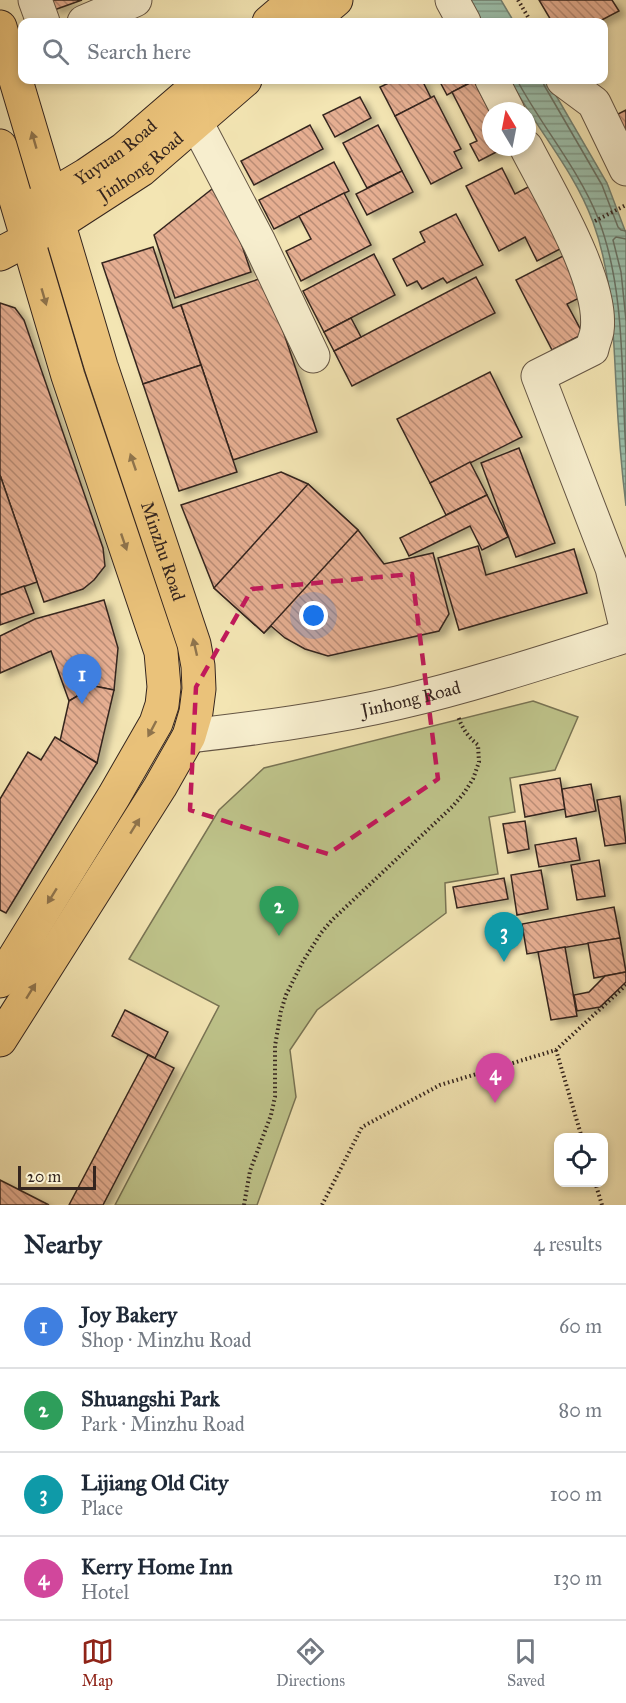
<!DOCTYPE html>
<html lang="en">
<head>
<meta charset="utf-8">
<style>
  :root { --surface:#fff; --page:#f2f2f3; --text:#1f2937; --muted:#747a83; --line:#e0e1e3; --accent:#8f2418 }
  body { margin:0; font-family:"IM FELL Great Primer",serif; background:var(--page); color:var(--text) }
  .controls { position:absolute; right:18px; bottom:18px; display:grid; overflow:hidden; border-radius:12px; box-shadow:0 3px 9px #0003 }
  .controls button { width:54px; height:54px; display:grid; place-items:center; padding:0; border:0; border-bottom:2px solid var(--line); background:var(--surface); color:var(--text); font:30px sans-serif }
  .compass { position:absolute; left:482px; top:102px; width:54px; height:54px; border-radius:50%; background:var(--surface); box-shadow:0 3px 9px #0003; rotate:350deg }
  .scale { position:absolute; left:18px; bottom:15px; width:78px; box-sizing:border-box; padding-left:6px; border:3px solid #34251f; border-top:0; font-size:16px; line-height:21px; white-space:nowrap; color:#34251f; -webkit-text-stroke:4px #f7eece; paint-order:stroke }
  .you { position:absolute; left:314px; top:616px; width:21px; height:21px; margin:-15px; border:4px solid #fff; border-radius:50%; background:#1a73e8; box-shadow:0 0 0 9px #1a73e833 }
  .badge { display:grid; place-items:center; width:39px; height:39px; border-radius:50%; background:var(--accent); color:#fff; font-size:20px; font-weight:700 }
  .pin { position:absolute; translate:-50% -50px; filter:drop-shadow(0 2px 3px #0008) }
  .pin::after { content:''; position:absolute; top:32px; width:21px; height:18px; background:inherit; clip-path:polygon(0 0,100% 0,50% 100%) }
  .list { margin:0; padding:0; list-style:none }
  h2 { display:flex; justify-content:space-between; align-items:center; height:78px; margin:0; padding:0 24px; font-size:26px }
  h2 small { font-size:20px; font-weight:400; color:var(--muted) }
  .list li { display:grid; grid-template-columns:39px 1fr auto; gap:18px; align-items:center; box-sizing:border-box; height:84px; padding:0 24px; border-top:2px solid var(--line) }
  .list b { display:block; font-size:22px; white-space:nowrap }
  .list p { margin:0; font-size:20px; white-space:nowrap; color:var(--muted) }
  .list em { font-size:20px; font-style:normal; color:var(--muted) }
  .icon { flex:none; width:33px; height:33px; fill:none; stroke:currentColor; stroke-width:2; stroke-linecap:round; stroke-linejoin:round }
  .map { position:relative; flex:none; width:626px; height:1205px; overflow:hidden }
  .search { position:absolute; background:var(--surface); box-shadow:0 3px 9px #0003; left:18px; right:18px; top:18px; height:66px; display:flex; align-items:center; gap:15px; box-sizing:border-box; padding:0 21px; border-radius:12px; color:var(--muted); font-size:22px }
  .sheet { height:414px; background:var(--surface) }
  nav { display:flex; justify-content:space-around; align-items:center; box-sizing:border-box; height:84px; border-top:2px solid var(--line); background:var(--surface); font-size:16px; color:var(--muted) }
  nav a { display:grid; justify-items:center; gap:3px }
  nav .on { color:var(--accent) }
  .map>svg:first-child { display:block }
  .green { fill:#bec38a; stroke:#797454; stroke-width:1.5 }
  .water { fill:url(#water-rules); stroke:#728173; stroke-width:1.5 }
  .lines { fill:none; stroke-linecap:round; stroke-linejoin:round }
  .shore { stroke:#687265; stroke-width:1.5 }
  .building { fill:url(#building-back-hatch); stroke:#34251f; stroke-width:1.5; filter:url(#shadow) }
  .minor-casing { stroke:#645544; stroke-width:35 }
  .major-casing { stroke:#34251f; stroke-width:35 }
  .path { stroke:#34251f; stroke-width:4; stroke-dasharray:1.5 3; stroke-linecap:butt }
  .minor { stroke:#f7eece; stroke-width:33 }
  .major { stroke:#eac27a; stroke-width:33 }
  .oneway { fill:#8f744c }
  .marked { fill:none; stroke:#c2185b; stroke-width:4.5; stroke-dasharray:12 8; stroke-linejoin:round }
  .labels { text-anchor:middle; dominant-baseline:central; stroke-width:4.5; stroke-linejoin:round; paint-order:stroke }
  .street-label { font-size:18px; fill:#34251f; stroke:#f7eece }
</style>
</head>
<body>
<div class="map">
<svg width="626" height="1205" viewBox="0 0 626 1205">
  <defs>
    <pattern id="water-rules" width="6" height="5" patternUnits="userSpaceOnUse" patternTransform="scale(1.5)"><rect width="6" height="5" fill="#9bbfab"/><path d="M0 2.5h6" fill="none" stroke="#7f9b8b"/></pattern>
    <pattern id="building-back-hatch" width="6" height="6" patternUnits="userSpaceOnUse" patternTransform="scale(1.5)"><rect width="6" height="6" fill="#e5ae91"/><path d="M-1 5l2 2M0 0l6 6M5-1l2 2" fill="none" stroke="#ba8d76"/></pattern>
    <filter id="shadow"><feDropShadow dx="6" dy="4" stdDeviation="3" flood-color="#0004"/></filter>
  </defs>
  <rect width="100%" height="100%" fill="#f3e5b3"/>
  <filter id="stains"><feTurbulence type="fractalNoise" baseFrequency=".00333" numOctaves="4"/><feColorMatrix values="0 0 0 0 .2 0 0 0 0 .09 0 0 0 0 .02 0 0 0 .5 -.17"/></filter>
  <radialGradient id="worn" r=".72"><stop offset=".6" stop-color="#630" stop-opacity="0"/><stop offset="1" stop-color="#630" stop-opacity=".3"/></radialGradient>
  <polygon class="green" points="533,701 578,717 555,770 510,778 515,812 489,817 498,874 445,883 446,913 317,1010 290,1050 296,1097 257,1205 115,1205 219,1006 129,959 219,810 264,768"/>
  <g class="water">
    <polygon points="469,0 501,0 514,22 481,22"/>
    <path d="M510 80H547L607 183 626 233V506C621 465 618 425 616 384 613 328 612 274 593 222 574 170 536 128 510 80Z"/>
  </g>
  <g class="lines">
    <g class="shore">
      <path d="M517 80C542 127 578 168 598 218 626 290 621 377 626 453"/>
      <polyline points="543,80 544,85 602,185 618,227 621,230 626,231"/>
      <polyline points="626,239 616,237 613,240 621,272 626,320"/>
    </g>
  </g>
  <g class="building">
    <polygon points="50,0 82,0 54,10"/>
    <polygon points="539,0 612,0 619,11 598,22 552,22"/>
    <polygon points="395,80 422,80 431,98 395,116 380,87"/>
    <polygon points="439,80 470,80 471,82 447,95"/>
    <polygon points="474,81 491,114 491,147 506,147 479,161 470,144 477,141 452,92"/>
    <polygon points="434,96 461,149 454,152 462,168 431,184 395,116"/>
    <polygon points="360,97 371,118 335,137 323,115"/>
    <polygon points="626,110 626,137 614,116"/>
    <polygon points="310,125 323,149 254,185 241,161"/>
    <polygon points="378,125 402,171 367,188 343,143"/>
    <polygon points="334,162 349,191 274,229 259,200"/>
    <polygon points="502,168 515,194 530,186 562,248 537,261 525,237 499,251 466,186"/>
    <polygon points="402,171 413,192 367,215 356,194"/>
    <polygon points="212,189 232,216 251,272 175,298 154,235"/>
    <polygon points="344,193 371,245 301,281 286,251 311,239 299,216"/>
    <polygon points="456,214 483,265 447,283 443,278 422,289 417,281 407,286 393,259 425,242 420,232"/>
    <polygon points="153,247 173,308 181,305 201,365 143,384 102,263"/>
    <polygon points="374,254 395,295 324,332 303,291"/>
    <polygon points="563,256 583,296 567,304 583,334 552,350 516,280"/>
    <polygon points="265,277 317,432 233,460 181,305"/>
    <polygon points="476,277 495,313 352,386 334,351"/>
    <polygon points="0,303 15,308 24,320 103,548 105,566 94,580 83,589 44,602 0,475"/>
    <polygon points="351,318 361,337 334,351 324,332"/>
    <polygon points="201,365 237,472 179,491 143,384"/>
    <polygon points="490,372 522,437 430,483 397,419"/>
    <polygon points="519,448 555,543 516,557 481,463"/>
    <polygon points="470,462 487,495 446,515 430,483"/>
    <polygon points="281,472 308,484 358,530 384,564 433,553 449,614 439,631 328,656 305,649 285,638 271,626 264,633 214,588 181,505"/>
    <polygon points="0,475 37,582 0,595"/>
    <polygon points="308,484 358,530 264,633 214,588"/>
    <polygon points="487,495 508,537 482,550 470,526 409,556 400,538"/>
    <polygon points="478,546 486,575 574,549 587,593 459,630 438,558"/>
    <polygon points="24,586 34,613 0,625 0,595"/>
    <polygon points="104,600 118,648 114,690 94,686 69,701 51,651 0,673 0,636 35,619"/>
    <polygon points="94,686 114,690 97,763 60,741 69,701"/>
    <polygon points="55,737 97,763 6,913 0,910 0,799 28,752 41,760"/>
    <polygon points="560,778 565,809 525,817 520,785"/>
    <polygon points="591,784 596,811 566,817 562,789"/>
    <polygon points="620,796 626,843 605,846 597,800"/>
    <polygon points="525,821 529,849 508,853 503,824"/>
    <polygon points="576,838 580,860 539,867 535,845"/>
    <polygon points="599,860 605,896 577,900 571,865"/>
    <polygon points="541,870 548,909 517,915 511,875"/>
    <polygon points="504,878 508,899 457,908 453,887"/>
    <polygon points="614,907 620,938 527,954 522,924"/>
    <polygon points="620,938 626,972 594,978 588,943"/>
    <polygon points="565,947 577,1016 551,1020 538,952"/>
    <polygon points="626,972 626,982 600,1007 577,1011 574,995 589,992 605,976"/>
    <polygon points="125,1010 168,1032 155,1058 112,1036"/>
    <polygon points="148,1055 174,1068 103,1205 69,1205"/>
    <polygon points="0,1180 49,1205 0,1205"/>
  </g>
  <g class="lines">
    <g class="minor-casing">
      <g id="minor">
        <polyline points="35,0 43,22"/>
        <polyline points="452,0 464,22"/>
        <polyline points="84,22 135,0"/>
        <polyline points="492,80 508,111"/>
        <polyline points="563,80 594,103 626,169"/>
        <polyline points="196,122 259,242 313,356"/>
        <path d="M526 147C549 192 604 282 597 331 596 337 593 343 592 349L538 376 612 568 626 627"/>
        <path id="s1" d="M189 736C258 728 328 719 397 703 474 685 550 660 626 636"/>
      </g>
    </g>
    <g class="major-casing">
      <g id="major">
        <polyline points="269,22 295,0"/>
        <polyline points="310,22 336,0"/>
        <path id="s2" d="M0 27 101 366 194 644 198 666 199 689 196 712 189 736 160 787 0 1040"/>
        <polyline points="0,146 68,376 161,652 164,687 162,705 156,723 114,796 0,981"/>
        <path id="s3" d="M32 207 86 175 124 149 204 80"/>
        <path id="s4" d="M0 254 59 223 141 170 245 80"/>
      </g>
    </g>
    <g class="path">
      <polyline points="518,0 531,22"/>
      <polyline points="595,221 626,205"/>
      <polyline points="556,1050 582,1138"/>
      <polyline points="595,1182 602,1205"/>
      <path d="M244 1205 250 1171 271 1115 275 1097V1046L281 1011 286 995 302 963 321 933 332 920 453 806 464 793 473 779 479 762 478 745C468 737 462 728 458 716"/>
      <polyline points="322,1205 362,1127 440,1085 556,1050 626,985"/>
    </g>
    <use href="#minor" class="minor"/>
    <use href="#major" class="major"/>
  </g>
  <defs><path id="oneway-solid" d="M-6-.8H1V-3.2L6.5 0L1 3.2V.8H-6Z" transform="scale(1.5)"/></defs>
  <g class="oneway">
    <use href="#oneway-solid" transform="translate(34 140) rotate(-106)"/>
    <use href="#oneway-solid" transform="translate(44 297) rotate(74)"/>
    <use href="#oneway-solid" transform="translate(133 462) rotate(-109)"/>
    <use href="#oneway-solid" transform="translate(124 542) rotate(71)"/>
    <use href="#oneway-solid" transform="translate(195 647) rotate(-103)"/>
    <use href="#oneway-solid" transform="translate(152 729) rotate(118)"/>
    <use href="#oneway-solid" transform="translate(135 826) rotate(-58)"/>
    <use href="#oneway-solid" transform="translate(52 896) rotate(122)"/>
    <use href="#oneway-solid" transform="translate(31 991) rotate(-58)"/>
  </g>
  <path class="marked" d="M412 574 438 779 328 854 190 810 196 687 252 589Z"/>
  <g class="labels">
    <g class="street-label">
      <text stroke="none"><textPath href="#s3" startOffset="100">Yuyuan Road</textPath></text>
      <text stroke="none"><textPath href="#s4" startOffset="166">Jinhong Road</textPath></text>
      <text stroke="none"><textPath href="#s2" startOffset="549">Minzhu Road</textPath></text>
      <text stroke="none"><textPath href="#s1" startOffset="225">Jinhong Road</textPath></text>
    </g>
  </g>
  <rect width="100%" height="100%" filter="url(#stains)"/>
  <rect width="100%" height="100%" fill="url(#worn)"/>
</svg>
<div class="controls">
<button><svg class="icon" aria-label="locate" viewBox="0 0 24 24"><circle cx="12" cy="12" r="6"/><path d="M12 2v4M12 18v4M2 12h4M18 12h4"/></svg></button>
</div>
<svg class="compass" viewBox="-18 -18 36 36"><path d="M0-13l5 13h-10z" fill="#e53935"/><path d="M0 13l5-13h-10z" fill="#747a83"/></svg>
<div class="scale">20 m</div>
<div class="you"></div>
<div class="pin badge" style="left:82px;top:704px;background:#3f7fe0">1</div>
<div class="pin badge" style="left:279px;top:936px;background:#2e9e5b">2</div>
<div class="pin badge" style="left:504px;top:962px;background:#0f9aa8">3</div>
<div class="pin badge" style="left:495px;top:1103px;background:#d1479c">4</div>
<div class="search"><svg class="icon" aria-label="search" viewBox="0 0 24 24"><circle cx="10" cy="10" r="6"/><path d="M15 15l6 6"/></svg>Search here</div>
</div>
<section class="sheet">
<h2>Nearby<small>4 results</small></h2>
<ul class="list">
<li><span class="badge" style="background:#3f7fe0">1</span><div><b>Joy Bakery</b><p>Shop · Minzhu Road</p></div><em>60 m</em></li>
<li><span class="badge" style="background:#2e9e5b">2</span><div><b>Shuangshi Park</b><p>Park · Minzhu Road</p></div><em>80 m</em></li>
<li><span class="badge" style="background:#0f9aa8">3</span><div><b>Lijiang Old City</b><p>Place</p></div><em>100 m</em></li>
<li><span class="badge" style="background:#d1479c">4</span><div><b>Kerry Home Inn</b><p>Hotel</p></div><em>130 m</em></li>
</ul>
</section>
<nav>
<a class="on"><svg class="icon" aria-label="map" viewBox="0 0 24 24"><path d="M3 6l6-2 6 2 6-2v14l-6 2-6-2-6 2zM9 4v14M15 6v14"/></svg>Map</a>
<a><svg class="icon" aria-label="directions" viewBox="0 0 24 24"><path d="M12 3l9 9-9 9-9-9zM9 14v-3h6M13 9l2 2-2 2"/></svg>Directions</a>
<a><svg class="icon" aria-label="saved" viewBox="0 0 24 24"><path d="M7 4h10v16l-5-4-5 4z"/></svg>Saved</a>
</nav>
</body>
</html>
